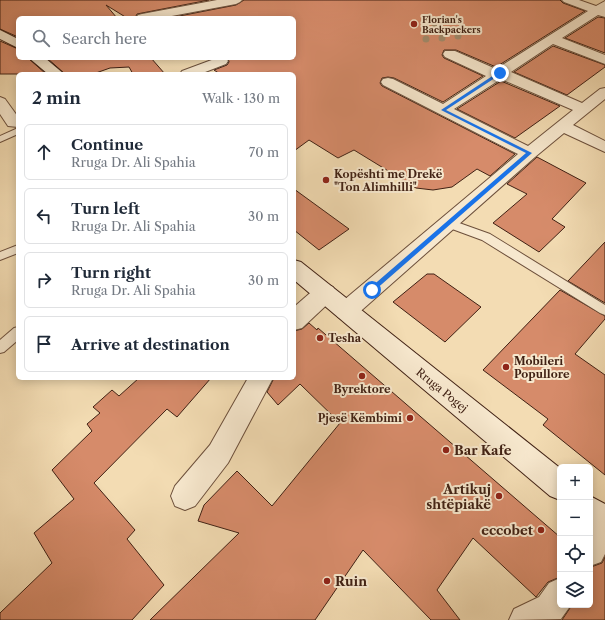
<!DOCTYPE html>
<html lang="en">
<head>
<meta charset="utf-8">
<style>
  :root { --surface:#fff; --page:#f6f6f7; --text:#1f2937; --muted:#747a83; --line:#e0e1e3 }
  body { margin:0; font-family:"Libre Caslon Text",serif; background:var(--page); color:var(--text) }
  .controls { position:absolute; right:12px; bottom:12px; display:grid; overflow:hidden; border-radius:6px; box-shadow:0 2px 10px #0003 }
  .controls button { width:36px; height:36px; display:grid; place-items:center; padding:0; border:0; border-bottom:1px solid var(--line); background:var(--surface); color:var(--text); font:20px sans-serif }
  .stop { position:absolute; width:12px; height:12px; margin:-9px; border:3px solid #1a73e8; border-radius:50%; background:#fff }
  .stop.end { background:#1a73e8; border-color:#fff; box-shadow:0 1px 4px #0008 }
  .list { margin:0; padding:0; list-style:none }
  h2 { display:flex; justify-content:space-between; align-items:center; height:52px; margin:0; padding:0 16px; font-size:17px }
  h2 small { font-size:13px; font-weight:400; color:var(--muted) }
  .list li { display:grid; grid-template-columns:26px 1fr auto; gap:12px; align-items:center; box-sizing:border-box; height:56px; margin:0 8px 8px; padding:0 8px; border:1px solid var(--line); border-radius:6px }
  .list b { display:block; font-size:15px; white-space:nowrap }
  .list p { margin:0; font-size:13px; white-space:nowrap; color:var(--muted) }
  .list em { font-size:13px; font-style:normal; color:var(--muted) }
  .icon { flex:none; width:22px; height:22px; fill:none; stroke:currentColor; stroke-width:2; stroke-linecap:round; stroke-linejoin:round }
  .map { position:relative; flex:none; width:605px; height:620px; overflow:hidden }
  .search { position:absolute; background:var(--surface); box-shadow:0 2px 10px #0003; left:16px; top:16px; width:280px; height:44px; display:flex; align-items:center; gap:10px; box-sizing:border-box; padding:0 14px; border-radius:6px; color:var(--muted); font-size:15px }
  .panel { position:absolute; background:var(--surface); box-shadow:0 2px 10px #0003; left:16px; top:72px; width:280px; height:308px; border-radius:6px }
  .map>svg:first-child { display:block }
  .building { fill:#d68b6a; stroke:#402114 }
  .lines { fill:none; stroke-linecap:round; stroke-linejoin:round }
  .service-casing { stroke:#6d503c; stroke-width:2 }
  .minor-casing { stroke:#6d503c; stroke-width:2 }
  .secondary-casing { stroke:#402114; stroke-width:2 }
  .service { fill:#f7e8ce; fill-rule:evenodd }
  .minor { fill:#f7e8ce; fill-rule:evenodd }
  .secondary { fill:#f7e8ce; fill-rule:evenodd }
  .tree { fill:#a28b6c }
  .route { fill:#1a73e8 }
  .poi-dot { fill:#8f2418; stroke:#f7e8ce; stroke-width:1.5 }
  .labels { text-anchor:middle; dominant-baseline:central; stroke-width:4; stroke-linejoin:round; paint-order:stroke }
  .far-poi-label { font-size:9px; font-weight:bold; fill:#402114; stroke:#f7e8ce; text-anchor:start }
  .poi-label { font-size:11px; font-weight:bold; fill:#402114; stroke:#f7e8ce; text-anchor:start }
  .street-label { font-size:11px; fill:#402114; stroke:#f7e8ce }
  .near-poi-label { font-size:13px; font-weight:bold; fill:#402114; stroke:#f7e8ce; text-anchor:start }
</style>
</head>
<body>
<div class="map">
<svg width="605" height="620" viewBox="0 0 605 620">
  <rect width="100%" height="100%" fill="#f3dcb3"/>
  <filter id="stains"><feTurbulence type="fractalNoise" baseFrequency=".005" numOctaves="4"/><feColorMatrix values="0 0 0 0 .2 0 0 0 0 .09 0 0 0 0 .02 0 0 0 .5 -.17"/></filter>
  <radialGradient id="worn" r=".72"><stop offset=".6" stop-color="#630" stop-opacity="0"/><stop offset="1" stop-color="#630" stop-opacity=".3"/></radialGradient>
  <g class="building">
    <polygon points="0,0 209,0 142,13 137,14 135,18 127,18 106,5 117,18 18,18 18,37 0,29"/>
    <polygon points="244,0 560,0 563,3 585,11 496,67 456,50 444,50 442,55 444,58 483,76 443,102 394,78 388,77 382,78 380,83 382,86 515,154 490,176 477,169 452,187 433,190 416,188 354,150 338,158 309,140 294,151 294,74 220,74 214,70 227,65 229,62 228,58 294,58 294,18 169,18 236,5"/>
    <polygon points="598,17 605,18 605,53 565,38"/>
    <polygon points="0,41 18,49 18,58 28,58 46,74 0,74"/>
    <polygon points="553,46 605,65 605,67 567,95 514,72"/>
    <polygon points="47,58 151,58 165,74 133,74 129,67 110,68 93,74 65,74"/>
    <polygon points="501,81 560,106 515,138 457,109"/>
    <polygon points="537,157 586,183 552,219 565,227 539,252 493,223 527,194 507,184"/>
    <polygon points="294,189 349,229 319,250 294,230"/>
    <polygon points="605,242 605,303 568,281"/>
    <polygon points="427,274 434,274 481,307 445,342 393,302"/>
    <polygon points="560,290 605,316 605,319 575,354 605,375 605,475 543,425 548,419 483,370"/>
    <polygon points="309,323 317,330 318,328 560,537 560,577 548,582 536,597 473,538 437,590 460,620 431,620 363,550 315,620 150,620 239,533 198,521 204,505 237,471 272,506 340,423 300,384 278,405 267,392 274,378 294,378 294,331 302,329"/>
    <polygon points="139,378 211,378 177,417 167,409 94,483 135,530 127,539 164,585 132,620 0,620 0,613 52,563 34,533 74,499 52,470 92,431 87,424 100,413 93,407 112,390 119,396"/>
    <polygon points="605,557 605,620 562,620 572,605 590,605 590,569 591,567 602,563"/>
  </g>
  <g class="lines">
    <g class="service-casing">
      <g id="service">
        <polygon points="18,128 18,134 0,142 0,136"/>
        <polygon points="448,219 490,234 605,305 605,315 600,313 482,240 444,226 443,223 444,220"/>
        <polygon points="18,245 18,253 0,260 0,252"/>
        <polygon points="18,327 18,340 4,352 0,353 0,340 14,328"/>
      </g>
    </g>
    <g class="minor-casing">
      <g id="minor">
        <polygon points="217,0 242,0 240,2 236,4 161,18 136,18 138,15 142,14"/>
        <path d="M562 0H579L596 6 605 1V17L598 15 562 38 605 55V64L553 44 511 72 582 103 600 89 605 88V99L573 125 605 141V152L564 133 535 157 354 317 346 320 338 317 335 311 338 305 518 154 383 85 381 82 383 79 388 78 393 79 443 104 486 76 445 57 443 54 445 51H455L496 69 588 11 564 2ZM501 79 573 110 528 146 454 109Z"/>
        <polygon points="217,58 226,58 228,61 226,64 200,74 180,74 182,71"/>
        <polygon points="0,97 5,99 18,117 18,127 8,126 0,114"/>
        <polygon points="325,284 333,287 336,293 333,299 302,328 294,330 294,307 317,287"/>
        <polygon points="248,378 273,378 228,463 195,506 185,510 175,506 171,496 175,486 210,445"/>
        <polygon points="605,511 605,554 601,562 590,566 590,523 595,516"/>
        <polygon points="560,578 560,605 571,605 561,619 509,620 514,609 539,597 549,583"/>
      </g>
    </g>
    <g class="secondary-casing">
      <g id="secondary">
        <polygon points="0,30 18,39 18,48 0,39"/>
        <polygon points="29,58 45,58 64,74 48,74"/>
        <polygon points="294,260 301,262 560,468 560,500 550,496 294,280"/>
        <polygon points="590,496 605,504 605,537 590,528"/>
      </g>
    </g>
    <use href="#service" class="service"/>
    <use href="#minor" class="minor"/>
    <use href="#secondary" class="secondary"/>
  </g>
  <g class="tree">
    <circle cx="435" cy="27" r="3.5"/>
    <circle cx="458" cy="36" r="3.5"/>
    <circle cx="442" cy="38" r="3.5"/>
    <circle cx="426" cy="39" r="3.5"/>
  </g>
  <polygon class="route" points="500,71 501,74 446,110 532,153 374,291 370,291 370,288 526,153 441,110"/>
  <g class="poi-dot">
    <circle cx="414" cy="24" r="4"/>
    <circle cx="326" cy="180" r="4"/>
    <circle cx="320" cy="338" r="4"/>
    <circle cx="506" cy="367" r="4"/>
    <circle cx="362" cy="376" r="4"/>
    <circle cx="410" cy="418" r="4"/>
    <circle cx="446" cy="450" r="4"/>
    <circle cx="499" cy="496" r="4"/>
    <circle cx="541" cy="530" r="4"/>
    <circle cx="327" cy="581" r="4"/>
  </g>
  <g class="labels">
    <g class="far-poi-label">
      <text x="422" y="19">Florian's<tspan x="422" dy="10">Backpackers</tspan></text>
    </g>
    <g class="poi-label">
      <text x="334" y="174">Kopështi me Drekë<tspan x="334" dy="13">"Ton Alimhilli"</tspan></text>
      <text x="328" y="338">Tesha</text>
      <text x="514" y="361">Mobileri<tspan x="514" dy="13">Popullore</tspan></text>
      <text x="362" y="389" text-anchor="middle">Byrektore</text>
      <text x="402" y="418" text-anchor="end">Pjesë Këmbimi</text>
    </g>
    <g class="street-label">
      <text transform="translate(442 390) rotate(39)">Rruga Pogej</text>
    </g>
    <g class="near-poi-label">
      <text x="454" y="450">Bar Kafe</text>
      <text x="491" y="489" text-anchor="end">Artikuj<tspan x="491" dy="15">shtëpiakë</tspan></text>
      <text x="533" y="530" text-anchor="end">eccobet</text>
      <text x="335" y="581">Ruin</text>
    </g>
  </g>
  <rect width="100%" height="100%" filter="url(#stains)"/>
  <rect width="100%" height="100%" fill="url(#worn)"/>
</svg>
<div class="controls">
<button>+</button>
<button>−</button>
<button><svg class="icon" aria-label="locate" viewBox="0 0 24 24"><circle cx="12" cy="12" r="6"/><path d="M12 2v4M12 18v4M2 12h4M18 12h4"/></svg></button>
<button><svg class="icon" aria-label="layers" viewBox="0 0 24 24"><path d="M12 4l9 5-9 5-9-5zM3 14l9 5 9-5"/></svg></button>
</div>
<div class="stop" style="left:372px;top:290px"></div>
<div class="stop end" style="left:500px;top:73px"></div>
<div class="search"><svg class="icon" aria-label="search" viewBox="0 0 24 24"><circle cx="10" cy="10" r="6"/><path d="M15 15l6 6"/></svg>Search here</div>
<section class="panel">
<h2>2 min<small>Walk · 130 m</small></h2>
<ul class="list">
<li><svg class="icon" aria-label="ahead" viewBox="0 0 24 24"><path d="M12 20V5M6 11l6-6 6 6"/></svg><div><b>Continue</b><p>Rruga Dr. Ali Spahia</p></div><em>70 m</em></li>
<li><svg class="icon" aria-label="left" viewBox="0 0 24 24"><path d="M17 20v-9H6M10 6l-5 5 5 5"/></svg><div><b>Turn left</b><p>Rruga Dr. Ali Spahia</p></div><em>30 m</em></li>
<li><svg class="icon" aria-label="right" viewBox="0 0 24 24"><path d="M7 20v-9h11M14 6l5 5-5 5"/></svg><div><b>Turn right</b><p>Rruga Dr. Ali Spahia</p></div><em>30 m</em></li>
<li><svg class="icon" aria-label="arrive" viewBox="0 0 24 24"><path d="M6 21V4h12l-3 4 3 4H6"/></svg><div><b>Arrive at destination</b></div></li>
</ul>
</section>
</div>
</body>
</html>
